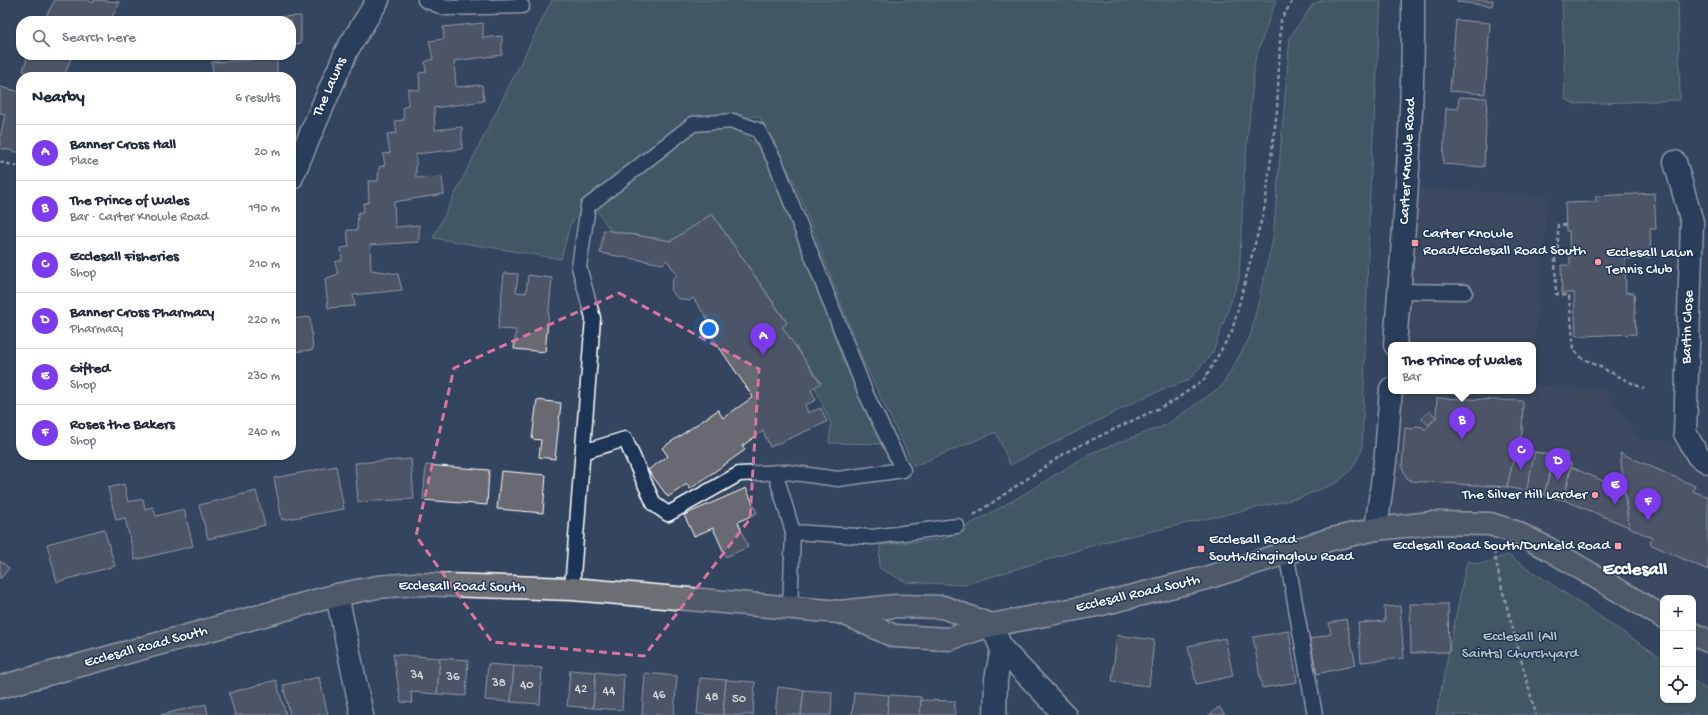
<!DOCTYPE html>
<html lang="en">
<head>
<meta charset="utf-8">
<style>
  :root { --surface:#fff; --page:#f6f6f7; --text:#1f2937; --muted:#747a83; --line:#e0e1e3; --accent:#7c3aed }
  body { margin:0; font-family:"Gochi Hand",sans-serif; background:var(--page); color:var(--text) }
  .controls { position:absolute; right:12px; bottom:12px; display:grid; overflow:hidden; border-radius:8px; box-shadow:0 1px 3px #0004 }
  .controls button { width:36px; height:36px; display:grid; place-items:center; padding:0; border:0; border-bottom:1px solid var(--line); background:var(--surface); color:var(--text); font:20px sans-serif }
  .you { position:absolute; left:709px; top:329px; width:14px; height:14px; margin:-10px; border:3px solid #fff; border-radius:50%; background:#1a73e8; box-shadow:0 0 0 6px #1a73e833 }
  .badge { display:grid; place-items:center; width:26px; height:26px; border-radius:50%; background:var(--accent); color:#fff; font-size:13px; font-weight:700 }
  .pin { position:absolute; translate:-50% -33px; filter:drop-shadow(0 1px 2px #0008) }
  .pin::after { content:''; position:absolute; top:21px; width:14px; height:12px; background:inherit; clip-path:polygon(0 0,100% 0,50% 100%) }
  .popup { position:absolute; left:1388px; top:342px; width:148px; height:52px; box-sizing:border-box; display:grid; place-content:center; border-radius:8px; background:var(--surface); filter:drop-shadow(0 1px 3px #0005); font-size:13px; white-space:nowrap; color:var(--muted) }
  .popup b { font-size:15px; color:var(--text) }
  .popup::after { content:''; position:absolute; left:50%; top:100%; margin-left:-8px; border:8px solid transparent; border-top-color:var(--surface) }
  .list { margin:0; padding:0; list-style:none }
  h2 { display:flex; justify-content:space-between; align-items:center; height:52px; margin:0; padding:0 16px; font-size:17px }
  h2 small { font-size:13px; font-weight:400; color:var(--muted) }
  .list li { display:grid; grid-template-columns:26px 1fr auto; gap:12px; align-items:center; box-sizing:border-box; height:56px; padding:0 16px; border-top:1px solid var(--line) }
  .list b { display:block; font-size:15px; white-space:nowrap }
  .list p { margin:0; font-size:13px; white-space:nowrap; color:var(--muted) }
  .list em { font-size:13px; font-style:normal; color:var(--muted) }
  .icon { flex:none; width:22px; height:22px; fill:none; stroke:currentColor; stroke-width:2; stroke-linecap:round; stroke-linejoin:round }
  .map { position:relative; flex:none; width:1708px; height:715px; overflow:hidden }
  .search { position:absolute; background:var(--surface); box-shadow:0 1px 3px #0004; left:16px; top:16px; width:280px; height:44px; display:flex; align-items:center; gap:10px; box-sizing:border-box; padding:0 14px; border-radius:16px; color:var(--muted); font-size:15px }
  .panel { position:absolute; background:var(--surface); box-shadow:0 1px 3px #0004; left:16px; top:72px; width:280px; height:388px; border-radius:16px }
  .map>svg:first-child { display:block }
  .built { fill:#445064 }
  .green { fill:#516e6d; stroke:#a8b6b6 }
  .building { fill:#686971; stroke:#fff }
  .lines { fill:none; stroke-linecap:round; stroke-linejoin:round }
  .lane-casing { stroke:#fff; stroke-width:17 }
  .street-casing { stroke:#fff; stroke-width:25 }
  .secondary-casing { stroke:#fff; stroke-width:25 }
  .primary-casing { stroke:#fff; stroke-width:25 }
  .path { stroke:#fff; stroke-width:2.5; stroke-dasharray:4 3; stroke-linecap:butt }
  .lane { stroke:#1d3557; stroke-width:14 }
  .street { stroke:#1d3557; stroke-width:22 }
  .secondary { stroke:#1d3557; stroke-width:22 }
  .primary { stroke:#6c6f75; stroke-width:22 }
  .marked { fill:none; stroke:#da749d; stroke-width:3; stroke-dasharray:8 5; stroke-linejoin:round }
  .poi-dot { fill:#ff9aa2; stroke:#1d3557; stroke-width:1.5 }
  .labels { text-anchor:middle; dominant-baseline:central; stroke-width:3; stroke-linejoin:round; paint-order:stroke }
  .number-label { font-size:13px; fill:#d9dadc }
  .street-label { font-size:15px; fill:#fff; stroke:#1d3557 }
  .poi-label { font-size:15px; fill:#fff; stroke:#1d3557; text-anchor:start }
  .park-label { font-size:15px; fill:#b9c5c5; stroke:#1d3557 }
  .district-label { font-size:19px; font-weight:bold; fill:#fff; stroke:#1d3557 }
</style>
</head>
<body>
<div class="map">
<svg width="1708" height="715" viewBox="0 0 1708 715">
  <rect width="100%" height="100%" fill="#34455f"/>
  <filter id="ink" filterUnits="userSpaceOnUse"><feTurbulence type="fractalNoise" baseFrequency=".025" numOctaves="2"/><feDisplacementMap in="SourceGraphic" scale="8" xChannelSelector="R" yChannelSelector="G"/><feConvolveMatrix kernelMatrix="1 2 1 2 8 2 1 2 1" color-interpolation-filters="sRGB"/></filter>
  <g filter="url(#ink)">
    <g class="built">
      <polygon points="1407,187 1548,196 1533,371 1533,345 1395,345"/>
      <polygon points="1533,385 1604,390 1641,440 1662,440 1708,457 1708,641 1693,634 1693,598 1663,598 1663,617 1515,532 1376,529 1391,391 1533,391"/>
    </g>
    <g class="green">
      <polygon points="552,0 1276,0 1255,60 1244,175 1239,279 1213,352 1189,380 1147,396 1010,465 996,432 914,466 864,363 797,188 759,116 692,122 597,191 570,225 561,259 433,238"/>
      <polygon points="1323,0 1381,0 1370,189 1362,450 1352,469 1338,482 1299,498 1108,541 964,585 906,582 879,568 880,545 943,539 1014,500 1091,453 1166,425 1222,386 1250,337 1273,239 1290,37 1313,4"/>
      <polygon points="1562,0 1678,0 1680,100 1575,104 1565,99"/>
      <polygon points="719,129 736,130 764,150 782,187 842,358 882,444 829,443 831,424 815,387 782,327 787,322 712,214 671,241 611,231 594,206 687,131"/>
      <polygon points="1508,555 1663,659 1663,700 1693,700 1693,680 1708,691 1708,715 1436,715 1467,561 1480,564"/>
    </g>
    <g class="building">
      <polygon points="55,0 87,0 93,3 94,0 120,2 110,21 43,21"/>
      <polygon points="1457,0 1493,0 1492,6 1457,2"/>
      <polygon points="301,16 301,43 291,45 291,21 252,21 252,18"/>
      <polygon points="1456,20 1490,23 1485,94 1450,91"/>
      <polygon points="483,23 483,38 502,36 502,55 454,61 456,87 482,85 484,101 434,108 435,130 462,127 462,149 416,154 416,178 442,177 444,194 394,202 395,227 419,225 419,242 370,245 371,270 398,274 402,290 353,295 355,306 328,308 325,279 338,274 335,262 342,260 341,248 349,247 347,230 357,230 358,213 364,211 363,204 369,202 368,181 378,181 379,167 385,165 383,154 390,153 387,134 397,133 395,121 404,120 403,107 408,105 408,89 420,90 419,73 426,72 425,62 433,59 429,41 444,39 443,27"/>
      <polygon points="28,55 72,55 64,77 39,77 23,71"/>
      <polygon points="251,55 277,55 277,77 213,77 212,62 251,60"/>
      <polygon points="0,87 21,92 21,153 0,148 0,138 5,114 0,113"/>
      <polygon points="1459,97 1487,98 1484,167 1443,164 1446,108 1458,109"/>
      <polygon points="1654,193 1656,229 1650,229 1651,257 1625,259 1626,293 1634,292 1636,334 1576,336 1574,293 1562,293 1561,265 1570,265 1569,231 1566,231 1565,203 1596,202 1596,196"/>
      <polygon points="712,214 787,323 782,327 821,383 811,390 816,400 805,405 808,413 821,408 827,422 770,447 763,431 742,446 745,450 690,489 687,484 668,497 648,470 668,456 662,448 718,410 723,418 753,397 706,328 711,324 693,298 689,301 677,298 671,290 673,278 677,275 667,260 663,264 600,253 604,230 671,241"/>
      <polygon points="504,273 518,274 516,292 526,293 528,275 552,278 545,352 514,349 516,330 498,329"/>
      <polygon points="310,317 313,350 291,352 291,319"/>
      <polygon points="1437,398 1523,401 1522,433 1516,448 1507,487 1411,481 1407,478 1402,467 1405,428 1413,429 1416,426 1423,427 1425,430 1436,418"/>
      <polygon points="537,400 561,403 555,459 539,457 541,440 532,439"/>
      <polygon points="1430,411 1436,418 1428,425 1422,418"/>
      <polygon points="1516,448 1554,456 1556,450 1566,453 1568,457 1567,462 1571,463 1564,500 1507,487"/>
      <polygon points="1556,450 1566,453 1568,457 1567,462 1571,463 1564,500 1544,495"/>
      <polygon points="1535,452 1554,456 1544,495 1526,492"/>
      <polygon points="1620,453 1695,486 1693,491 1708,497 1708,570 1650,544 1652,538 1629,527"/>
      <polygon points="411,459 414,499 358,502 355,463"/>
      <polygon points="426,465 489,470 487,505 423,500"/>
      <polygon points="336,466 344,509 282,520 274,478"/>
      <polygon points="1571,467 1624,490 1629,527 1564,500"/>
      <polygon points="501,471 546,475 543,513 497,509"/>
      <polygon points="124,484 128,502 143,499 145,509 153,507 156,516 184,509 193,546 135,560 125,518 116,520 108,488"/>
      <polygon points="746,488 757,513 738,522 748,547 726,557 713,528 694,536 684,515"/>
      <polygon points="256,491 265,525 208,539 199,505"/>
      <polygon points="104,529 115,566 57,582 47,544"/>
      <polygon points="0,561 9,568 0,579"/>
      <polygon points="1410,604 1448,604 1449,652 1411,653"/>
      <polygon points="1400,606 1404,658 1361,662 1358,623 1385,621 1384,607"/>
      <polygon points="1346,619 1356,665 1317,674 1310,639 1331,634 1329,623"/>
      <polygon points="1289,631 1297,682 1262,688 1253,637"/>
      <polygon points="1117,635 1154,640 1149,686 1112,682"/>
      <polygon points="1225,638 1233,676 1196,684 1188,646"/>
      <polygon points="393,654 440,658 437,694 411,692 412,703 401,702"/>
      <polygon points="440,658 468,660 466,696 437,694"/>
      <polygon points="488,664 514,666 511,702 485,700"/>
      <polygon points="514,666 542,668 540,704 511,702"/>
      <polygon points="570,670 596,672 593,708 567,706"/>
      <polygon points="596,672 624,675 622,710 593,708"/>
      <polygon points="645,673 677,676 674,715 642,715"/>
      <polygon points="319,677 328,715 290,715 283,685"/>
      <polygon points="700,678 726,680 723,715 697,714"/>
      <polygon points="276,680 286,715 235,715 229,693"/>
      <polygon points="726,680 755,682 753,715 723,715"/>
      <polygon points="778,687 804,690 801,715 775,715"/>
      <polygon points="804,690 832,692 831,715 801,715"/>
      <polygon points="854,692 889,695 887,715 852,715"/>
      <polygon points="889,695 921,697 920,715 887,715"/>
      <polygon points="921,700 955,701 955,715 920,715"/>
      <polygon points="206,704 208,715 160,715"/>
      <polygon points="1219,707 1225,715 1209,715"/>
    </g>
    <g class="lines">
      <g class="lane-casing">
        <g id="lane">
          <polyline points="425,0 445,8 522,6"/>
          <polyline points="1399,291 1465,292"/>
          <polyline points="775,472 793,532 873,537 957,526"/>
          <polyline points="1286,552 1315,715"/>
          <polyline points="572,589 593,318 579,267 588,206 693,124 733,121 758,130 775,161 866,394 903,470 838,479 787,472 739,474 668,514 654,504 625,439 583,452"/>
          <polyline points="790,607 793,532"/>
        </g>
      </g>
      <g class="street-casing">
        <g id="street">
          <polyline points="1675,162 1692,222 1685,433 1698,456 1708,462"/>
          <polyline points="291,179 347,50 378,0"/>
          <polyline points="337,595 362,715"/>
          <polyline points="995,715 996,679 1002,649"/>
        </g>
      </g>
      <g class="secondary-casing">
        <g id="secondary">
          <path d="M1395 345C1404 230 1414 115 1413 0"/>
          <polyline points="1376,529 1386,454 1391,389"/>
          <polyline points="991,625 1002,649 1065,715"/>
        </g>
      </g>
      <g class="primary-casing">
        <g id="primary">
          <polyline points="841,612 894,636 949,639 991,625 1097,605 1206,578 1328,540 1376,529 1432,523 1490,524 1515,532 1547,548 1663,617"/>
          <polyline points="1693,634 1708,641"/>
          <polyline points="0,687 337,595 377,587 415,584 572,589 840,612 896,606 943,607 991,625"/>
        </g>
      </g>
      <g class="path">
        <polyline points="0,162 21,167"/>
        <polyline points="1566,225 1558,225 1558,254 1555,258 1556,294 1569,296 1574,350 1582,358 1644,389"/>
        <polyline points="974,515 1068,451 1172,402 1204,380 1232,331 1265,206 1277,110 1281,20 1293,0"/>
        <polyline points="1494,551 1500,581 1536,715"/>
      </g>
      <use href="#lane" class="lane"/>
      <use href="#street" class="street"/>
      <use href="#secondary" class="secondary"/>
      <use href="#primary" class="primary"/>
    </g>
  </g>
  <path d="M0 0H1708V715H0ZM619 293 759 369 750 519 644 656 492 642 416 536 454 368Z" fill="#34455f" fill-opacity=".55" fill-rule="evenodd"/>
  <path class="marked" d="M619 293 759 369 750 519 644 656 492 642 416 536 454 368Z"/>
  <g class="poi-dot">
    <rect x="1411" y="239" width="8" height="8" rx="2"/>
    <circle cx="1598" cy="262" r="4"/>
    <circle cx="1595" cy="495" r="4"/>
    <rect x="1614" y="542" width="8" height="8" rx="2"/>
    <rect x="1197" y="545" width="8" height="8" rx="2"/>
  </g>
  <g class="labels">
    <g class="number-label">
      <text x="417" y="675">34</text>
      <text x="453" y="677">36</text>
      <text x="499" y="683">38</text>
      <text x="527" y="685">40</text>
      <text x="581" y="689">42</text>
      <text x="609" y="691">44</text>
      <text x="659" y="695">46</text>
      <text x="712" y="697">48</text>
      <text x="739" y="699">50</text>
    </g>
    <g class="street-label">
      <text transform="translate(330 87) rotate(-66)">The Lawns</text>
      <text transform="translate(1408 161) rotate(-87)">Carter Knowle Road</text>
      <text transform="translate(1688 327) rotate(-88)">Bartin Close</text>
      <text transform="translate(462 587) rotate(1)">Ecclesall Road South</text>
      <text transform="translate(1138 594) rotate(-13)">Ecclesall Road South</text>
      <text transform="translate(146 647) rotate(-15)">Ecclesall Road South</text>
    </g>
    <g class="poi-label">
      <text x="1423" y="234">Carter Knowle<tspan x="1423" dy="17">Road/Ecclesall Road South</tspan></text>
      <text x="1606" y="253">Ecclesall Lawn<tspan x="1606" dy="17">Tennis Club</tspan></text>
      <text x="1587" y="495" text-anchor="end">The Silver Hill Larder</text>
      <text x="1209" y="540">Ecclesall Road<tspan x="1209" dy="17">South/Ringinglow Road</tspan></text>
      <text x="1610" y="546" text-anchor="end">Ecclesall Road South/Dunkeld Road</text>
    </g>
    <g class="park-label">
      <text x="1520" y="637">Ecclesall (All<tspan x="1520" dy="17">Saints) Churchyard</tspan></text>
    </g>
    <g class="district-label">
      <text x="1635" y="570">Ecclesall</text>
    </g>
  </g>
</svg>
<div class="controls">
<button>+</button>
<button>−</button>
<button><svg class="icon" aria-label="locate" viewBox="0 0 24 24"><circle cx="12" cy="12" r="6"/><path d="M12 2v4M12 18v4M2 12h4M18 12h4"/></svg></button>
</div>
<div class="you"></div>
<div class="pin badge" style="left:763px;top:356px">A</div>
<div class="pin badge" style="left:1462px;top:440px">B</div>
<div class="popup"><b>The Prince of Wales</b>Bar</div>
<div class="pin badge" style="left:1521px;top:470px">C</div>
<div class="pin badge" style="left:1558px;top:481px">D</div>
<div class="pin badge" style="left:1615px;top:505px">E</div>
<div class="pin badge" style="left:1648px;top:521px">F</div>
<div class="search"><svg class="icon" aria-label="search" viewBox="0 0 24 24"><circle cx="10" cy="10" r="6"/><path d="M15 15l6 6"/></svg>Search here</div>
<section class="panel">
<h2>Nearby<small>6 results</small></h2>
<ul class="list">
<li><span class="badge">A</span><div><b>Banner Cross Hall</b><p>Place</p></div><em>20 m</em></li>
<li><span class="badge">B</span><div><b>The Prince of Wales</b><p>Bar · Carter Knowle Road</p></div><em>190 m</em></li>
<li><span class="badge">C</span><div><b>Ecclesall Fisheries</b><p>Shop</p></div><em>210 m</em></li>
<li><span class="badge">D</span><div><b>Banner Cross Pharmacy</b><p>Pharmacy</p></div><em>220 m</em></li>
<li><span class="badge">E</span><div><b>Gifted</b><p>Shop</p></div><em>230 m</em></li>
<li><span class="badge">F</span><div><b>Roses the Bakers</b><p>Shop</p></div><em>240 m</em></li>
</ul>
</section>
</div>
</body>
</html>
